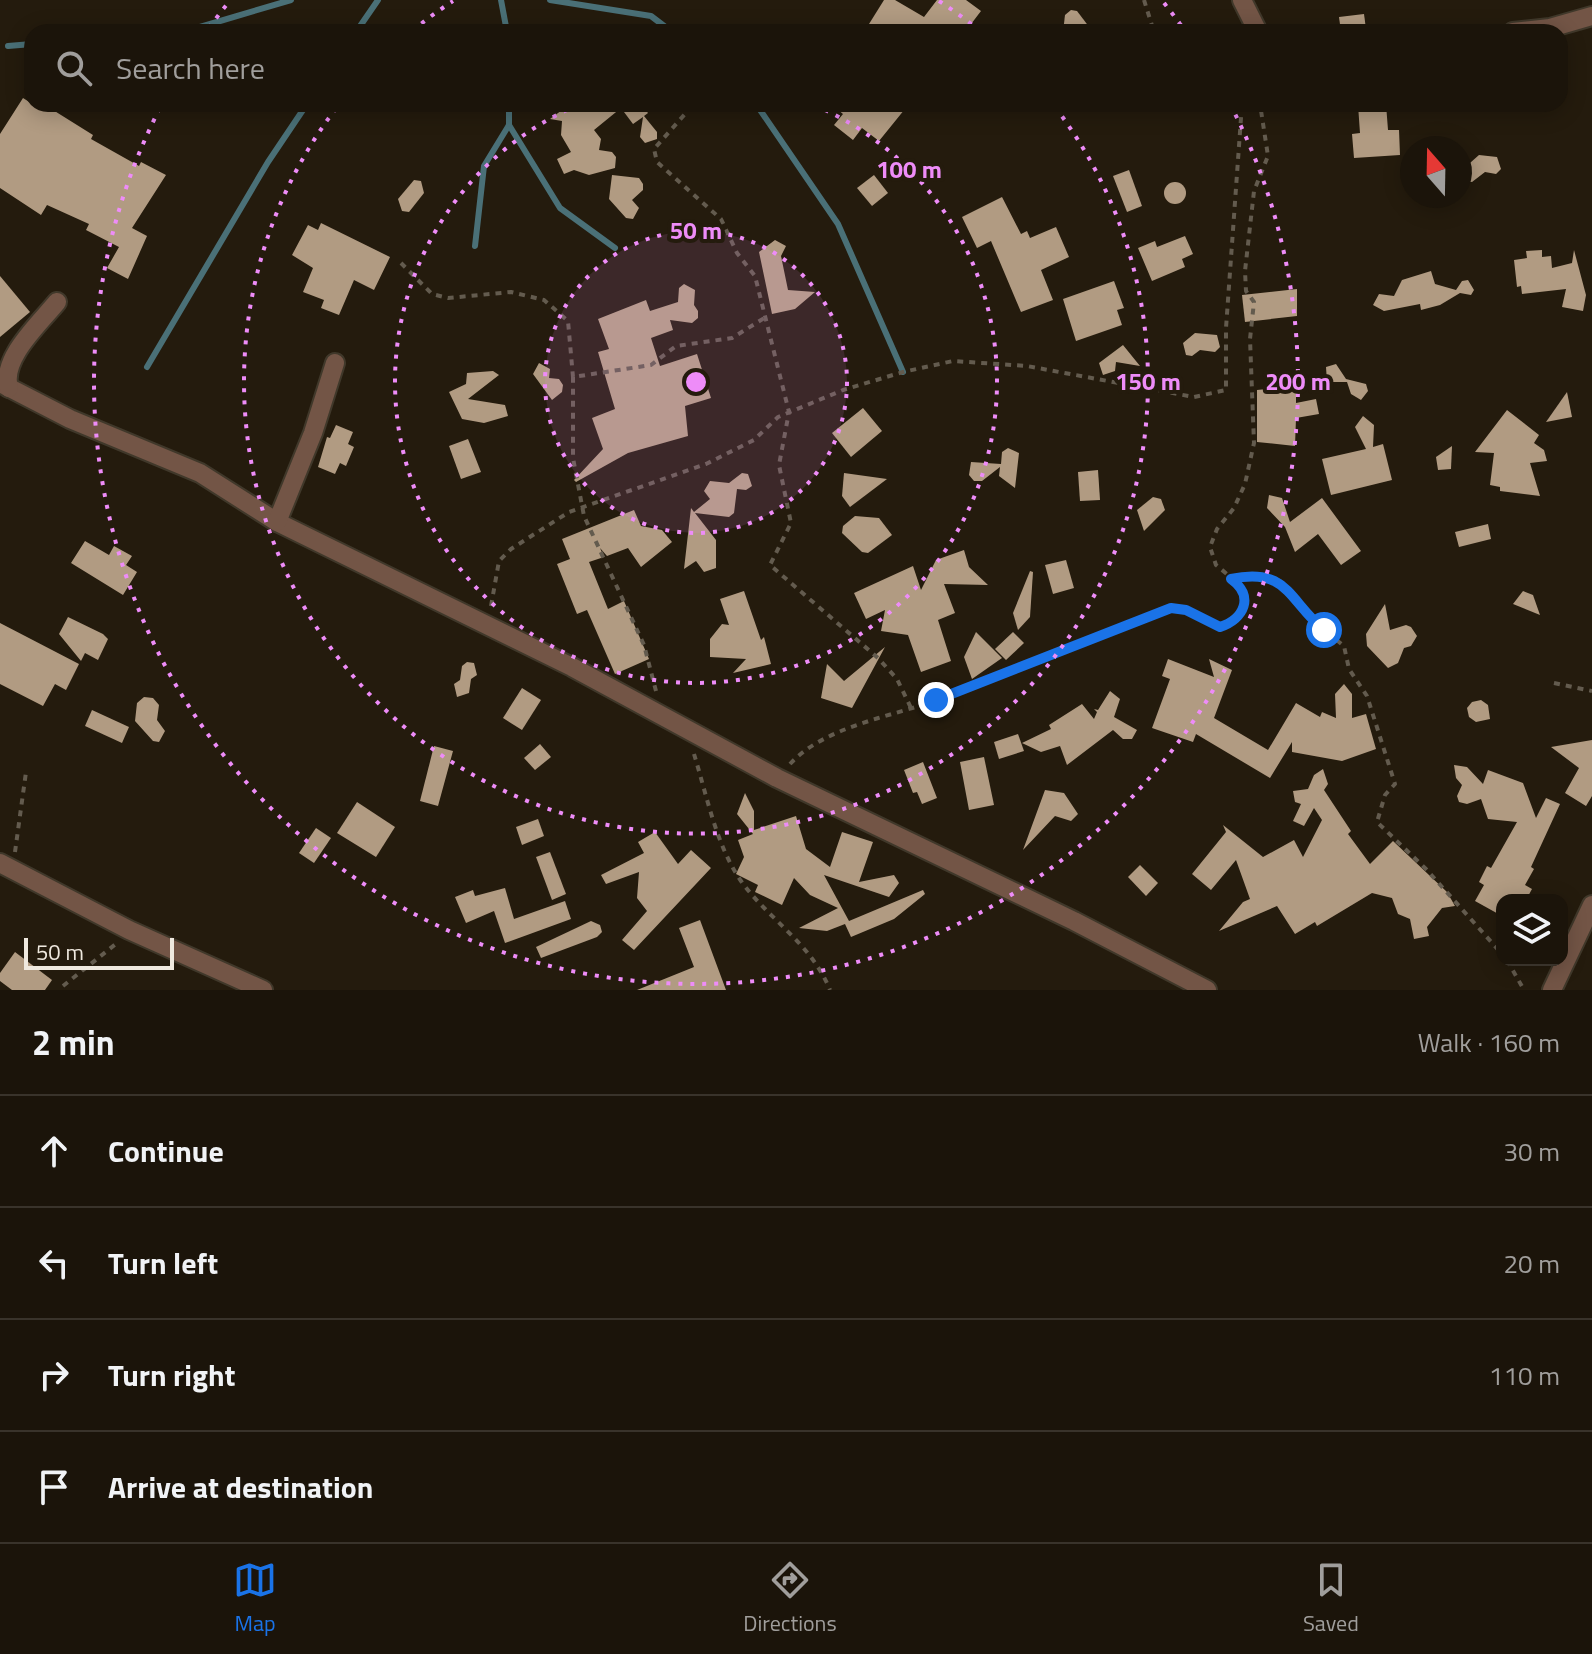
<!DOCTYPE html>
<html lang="en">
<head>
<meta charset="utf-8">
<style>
  :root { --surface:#1b140a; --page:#241d13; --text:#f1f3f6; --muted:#a09e9c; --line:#39332b; --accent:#1a73e8 }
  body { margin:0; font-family:"Titillium Web",sans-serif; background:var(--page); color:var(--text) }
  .controls { position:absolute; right:24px; bottom:24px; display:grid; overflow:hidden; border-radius:16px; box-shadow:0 4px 20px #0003 }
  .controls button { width:72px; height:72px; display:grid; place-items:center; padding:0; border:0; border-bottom:2px solid var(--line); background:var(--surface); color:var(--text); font:40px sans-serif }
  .compass { position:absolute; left:1400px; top:136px; width:72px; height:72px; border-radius:50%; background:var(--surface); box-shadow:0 4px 20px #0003; rotate:340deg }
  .scale { position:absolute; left:24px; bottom:20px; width:150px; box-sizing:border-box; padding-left:8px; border:4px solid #efe9df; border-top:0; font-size:22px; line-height:28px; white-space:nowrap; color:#efe9df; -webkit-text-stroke:6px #241b0d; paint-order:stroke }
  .stop { position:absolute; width:24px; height:24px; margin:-18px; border:6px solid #1a73e8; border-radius:50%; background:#fff }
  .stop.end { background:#1a73e8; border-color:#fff; box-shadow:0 2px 8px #0008 }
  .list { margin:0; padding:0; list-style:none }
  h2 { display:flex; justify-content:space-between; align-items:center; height:104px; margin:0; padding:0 32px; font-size:34px }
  h2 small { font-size:26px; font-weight:400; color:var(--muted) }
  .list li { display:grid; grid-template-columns:52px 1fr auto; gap:24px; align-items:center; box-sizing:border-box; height:112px; padding:0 32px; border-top:2px solid var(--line) }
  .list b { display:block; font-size:30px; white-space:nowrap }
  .list em { font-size:26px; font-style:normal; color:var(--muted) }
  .icon { flex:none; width:44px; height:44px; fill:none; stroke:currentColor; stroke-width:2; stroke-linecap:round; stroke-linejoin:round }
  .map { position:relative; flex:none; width:1592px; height:990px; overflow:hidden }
  .search { position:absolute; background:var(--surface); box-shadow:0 4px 20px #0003; left:24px; right:24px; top:24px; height:88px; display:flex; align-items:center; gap:20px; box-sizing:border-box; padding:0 28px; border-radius:24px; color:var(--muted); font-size:30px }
  .sheet { height:552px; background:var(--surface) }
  nav { display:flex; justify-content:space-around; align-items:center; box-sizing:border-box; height:112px; border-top:2px solid var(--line); background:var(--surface); font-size:22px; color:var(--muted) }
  nav a { display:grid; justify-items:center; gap:4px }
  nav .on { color:var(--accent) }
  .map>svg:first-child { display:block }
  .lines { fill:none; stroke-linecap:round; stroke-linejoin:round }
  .stream { stroke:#4a7077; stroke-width:6 }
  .building { fill:#b19b82 }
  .street-casing { stroke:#40382a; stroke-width:22 }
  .path { stroke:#635b4e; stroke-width:4; stroke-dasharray:6 6; stroke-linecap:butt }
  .street { stroke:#735546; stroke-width:18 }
  .route { stroke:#1a73e8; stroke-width:10 }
  .ring { fill:none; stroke:#ee8cf8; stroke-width:4; stroke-dasharray:4 8 }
  .centre { fill:#ee8cf8; stroke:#241b0d; stroke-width:4 }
  .ring-label { font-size:24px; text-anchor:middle; font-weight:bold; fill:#ee8cf8; stroke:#241b0d; stroke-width:8; stroke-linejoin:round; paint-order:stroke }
</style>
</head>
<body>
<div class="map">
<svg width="1592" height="990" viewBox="0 0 1592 990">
  <rect width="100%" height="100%" fill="#241b0d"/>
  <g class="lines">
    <g class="stream">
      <polyline points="501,0 507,32"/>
      <polyline points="550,0 651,16 672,32"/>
      <polyline points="183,32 291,0"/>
      <polyline points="356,32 378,0"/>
      <polyline points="8,46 32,44"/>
      <polyline points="756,104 838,224 903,372"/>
      <polyline points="509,125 560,208 615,248"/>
      <polyline points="475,246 484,166 509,125 509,104"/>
      <polyline points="147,367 268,162 307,104"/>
    </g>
  </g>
  <g class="building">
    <polygon points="884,0 895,0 924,17 937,0 966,0 981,11 965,32 864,32"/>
    <polygon points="1071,10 1077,11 1093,32 1063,32 1065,15"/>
    <polygon points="1364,14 1366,29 1341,32 1339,17"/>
    <polygon points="23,98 42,110 45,105 93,135 91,139 139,166 141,162 166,175 132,228 147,236 128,279 107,268 119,247 86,230 89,224 47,205 41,215 0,188 0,134"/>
    <polygon points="570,104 641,104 648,113 644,116 657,132 657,139 645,143 640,137 643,117 633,124 621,108 594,130 601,139 599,150 612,152 616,157 615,168 589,175 574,170 564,174 557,159 571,152 561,135 562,121 550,119"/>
    <polygon points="831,104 909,104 879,141 862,128 853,140 834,125 843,114"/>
    <polygon points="1386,104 1388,130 1399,130 1400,155 1354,158 1352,134 1360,133 1358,105"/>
    <polygon points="1479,155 1497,157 1501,169 1496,174 1485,172 1472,182 1465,181 1462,170"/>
    <polygon points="1129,170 1142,206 1127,212 1113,176"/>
    <polygon points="612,175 639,178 643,184 643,190 632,200 639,208 633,219 626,218 609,199"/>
    <polygon points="874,175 888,193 872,206 857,188"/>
    <polygon points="414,180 421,181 424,193 409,212 402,211 398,199"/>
    <circle cx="1175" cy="193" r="11"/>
    <polygon points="1002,197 1021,234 1027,231 1030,238 1056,227 1069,257 1041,270 1053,300 1021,312 991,241 977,248 962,217"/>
    <polygon points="321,223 390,257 374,290 354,280 339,315 321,308 324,300 303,292 313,268 292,255 308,225 318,230"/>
    <polygon points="1185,236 1193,254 1182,259 1185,267 1152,281 1138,248 1155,241 1157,247"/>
    <polygon points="775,240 786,246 781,256 788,290 815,292 795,309 772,314 759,252"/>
    <polygon points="1542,250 1542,257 1551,256 1552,268 1572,263 1574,250 1586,295 1583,311 1562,307 1566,289 1522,294 1521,286 1517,287 1514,260 1527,258 1526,251"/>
    <polygon points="1431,271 1435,284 1456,290 1462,281 1468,280 1474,290 1471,295 1460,293 1440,305 1421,310 1420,304 1384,311 1373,305 1379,294 1394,296 1402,280"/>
    <polygon points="0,276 30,312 0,337"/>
    <polygon points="1114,281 1124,308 1117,310 1122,325 1076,341 1063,299"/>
    <polygon points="684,284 695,290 694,305 698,311 698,318 692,323 670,320 673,330 651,338 660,366 697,354 711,398 685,406 688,436 628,453 576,482 574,480 603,449 592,418 615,409 598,352 609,349 598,319 646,300 650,311 678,302 679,288"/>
    <polygon points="1297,289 1297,316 1245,322 1242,295"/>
    <polygon points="1195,333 1217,335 1220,347 1215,352 1200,350 1192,356 1186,355 1183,343"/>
    <polygon points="1123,345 1140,366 1116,362 1115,371 1103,375 1099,363"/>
    <polygon points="539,363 550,369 549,378 559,379 563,385 562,392 552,400 533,374"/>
    <polygon points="1336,364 1346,379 1366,384 1368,391 1361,400 1351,394 1347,382 1327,382 1326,367"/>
    <polygon points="493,371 499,375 468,399 505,405 508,416 484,423 462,419 449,392 466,384 467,373"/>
    <polygon points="1267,384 1296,384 1296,403 1316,399 1319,414 1296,418 1295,446 1257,442 1257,390 1267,389"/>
    <polygon points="1567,392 1572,417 1546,422"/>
    <polygon points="863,408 882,431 851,457 832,433"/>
    <polygon points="1507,410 1539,435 1534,443 1544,450 1547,461 1530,463 1540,496 1500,491 1500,487 1490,485 1494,453 1475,452"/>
    <polygon points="1363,416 1374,425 1373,447 1383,444 1392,480 1331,495 1322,459 1366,449 1355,427"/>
    <polygon points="336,425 353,432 348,444 354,447 346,466 340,463 335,474 318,467 327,437 330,438"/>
    <polygon points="468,439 481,472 461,479 449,446"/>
    <polygon points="1452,446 1451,469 1438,470 1436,457"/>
    <polygon points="1008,448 1019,453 1015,488 999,476 1000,467 982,481 974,481 969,475 971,462 1001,464 1002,452"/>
    <polygon points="1098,470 1100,500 1080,501 1078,472"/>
    <polygon points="742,473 748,474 752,486 746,490 737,489 734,513 729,517 695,513 716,540 716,568 704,572 696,561 684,569 691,508 694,512 710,499 704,491 710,481 729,483"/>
    <polygon points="844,473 887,479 850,507 842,496"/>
    <polygon points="1269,495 1282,498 1290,522 1322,498 1361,551 1341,565 1318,534 1295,552 1285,527 1267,508"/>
    <polygon points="1153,497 1161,499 1165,510 1144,531 1137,510"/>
    <polygon points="634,510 641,526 662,530 672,542 641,567 628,548 607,556 600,548 604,557 589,562 608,609 624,601 649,659 615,674 587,610 577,614 557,564 570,559 562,539"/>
    <polygon points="855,516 879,518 892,535 868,553 862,552 842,533 843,526"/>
    <polygon points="1488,524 1491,539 1459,547 1455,532"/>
    <polygon points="85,541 109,555 114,546 132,556 126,565 137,572 123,595 71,563"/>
    <polygon points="964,550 969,567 988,585 944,584 955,613 938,620 951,661 921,672 908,635 881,631 885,610 866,619 854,593 913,566 921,590 936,560"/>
    <polygon points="1066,560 1074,588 1053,594 1045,565"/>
    <polygon points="1030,571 1033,572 1030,617 1018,630 1013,613"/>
    <polygon points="744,591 761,640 764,637 771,664 733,673 746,659 710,657 710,639 722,624 729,625 720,599"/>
    <polygon points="1523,591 1533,595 1540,615 1513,604"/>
    <polygon points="1385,604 1390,630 1406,625 1411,627 1417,636 1411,646 1404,648 1398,663 1388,668 1367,646 1366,634"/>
    <polygon points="68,617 103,634 108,639 98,660 85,653 81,661 59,634"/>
    <polygon points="0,623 79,664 66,690 55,684 43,706 0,684"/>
    <polygon points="976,632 1002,658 972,679 964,657"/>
    <polygon points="1013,632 1024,643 1006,660 995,649"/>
    <polygon points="885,647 852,708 821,698 827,664 844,681"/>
    <polygon points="1168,659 1214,677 1209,659 1232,670 1214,718 1268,750 1296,703 1320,717 1322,712 1336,718 1335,694 1344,684 1352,694 1352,718 1366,714 1376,749 1342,761 1292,752 1292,742 1270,778 1196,734 1193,742 1152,728 1170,679 1162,676"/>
    <polygon points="467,662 474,663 477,675 471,679 469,693 457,697 454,684 460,680 462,666"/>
    <polygon points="522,688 541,700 522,730 503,718"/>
    <polygon points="1110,691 1120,699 1114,717 1137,730 1132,739 1123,739 1113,730 1067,765 1060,746 1041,752 1022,743 1051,729 1049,725 1082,704 1094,719 1097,712 1094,709 1098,710"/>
    <polygon points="144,697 153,698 159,705 157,720 165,731 159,742 153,741 135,721 137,703"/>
    <polygon points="1481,700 1488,705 1490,719 1476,722 1469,717 1467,708 1472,702"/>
    <polygon points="92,710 129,727 122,743 85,726"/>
    <polygon points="1018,734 1024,751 999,759 994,742"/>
    <polygon points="1592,740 1592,796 1586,806 1565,793 1579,768 1551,747"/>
    <polygon points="540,744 551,757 535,770 524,758"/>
    <polygon points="434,746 453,751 438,806 420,801"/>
    <polygon points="984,757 994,805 969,810 960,762"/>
    <polygon points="923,762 937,798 922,804 917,792 913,793 904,770"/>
    <polygon points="1454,765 1467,767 1483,784 1488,770 1523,783 1536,818 1546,798 1560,804 1531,867 1534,869 1525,885 1532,889 1526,900 1502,900 1502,916 1475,901 1484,885 1479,882 1487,866 1491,868 1517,822 1488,819 1481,799 1467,804 1459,802 1457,796 1462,785 1456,778"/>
    <polygon points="1323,769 1328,784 1324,790 1351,831 1348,834 1370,864 1393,841 1447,892 1455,906 1442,908 1427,927 1429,936 1414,939 1410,919 1398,914 1392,898 1372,893 1317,926 1315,922 1295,934 1277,906 1219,931 1243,902 1250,899 1236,860 1211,890 1192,874 1226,832 1223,825 1263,857 1294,840 1303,857 1322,820 1314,808 1304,826 1293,821 1301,804 1295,802 1293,791 1308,789 1314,775"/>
    <polygon points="1045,790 1064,793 1078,814 1071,821 1055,816 1023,850"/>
    <polygon points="745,793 754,811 754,830 796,816 806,849 830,867 842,832 873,842 859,882 894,875 899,883 889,897 824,875 849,921 923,890 925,894 894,919 851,937 845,924 827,931 799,928 838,908 810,895 794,878 782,905 755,892 758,885 736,874 744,857 738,840 753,834 737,814"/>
    <polygon points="357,802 395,827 376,857 337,833"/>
    <polygon points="538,819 544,836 522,845 516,827"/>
    <polygon points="316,828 331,838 314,863 299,853"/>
    <polygon points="655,832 678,864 691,850 711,868 634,950 622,940 647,911 637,898 639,872 606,884 601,875 644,853 638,842"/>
    <polygon points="550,852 566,894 552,900 536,857"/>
    <polygon points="1140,865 1158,883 1146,896 1128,877"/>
    <polygon points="505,888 514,919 565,901 571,919 505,943 494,911 466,923 455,897 473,890 475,896"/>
    <polygon points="700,920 726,990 637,990 694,967 679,928"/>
    <polygon points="591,921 600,925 602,932 597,937 541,958 536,947"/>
    <polygon points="15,952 52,980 45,990 12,990 0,981 0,973"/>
  </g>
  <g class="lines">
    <g class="street-casing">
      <g id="street">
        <polyline points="1242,0 1258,32"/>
        <polyline points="1513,32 1550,28 1592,16"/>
        <polyline points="0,383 70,419 200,473 277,522 572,667 777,778 1074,921 1207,990"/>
        <path d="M9 388C0 359 40 323 57 302"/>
        <polyline points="277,522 313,433 335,363"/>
        <polyline points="0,863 129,930 263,990"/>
        <polyline points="1552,990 1592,905"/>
      </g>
    </g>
    <g class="path">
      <polyline points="1144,0 1154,32"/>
      <polyline points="689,104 685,114 654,149 657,162 721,219 737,253 755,276 789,412 779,465 791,523 770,565 878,658 897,679 911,708"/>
      <polyline points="401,263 432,294 448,298 511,292 544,300 568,321 573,377"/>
      <polyline points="1231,579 1265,576 1280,581 1313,621 1344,646 1349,669 1367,696 1395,784 1385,795 1377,822 1426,869 1502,954"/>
      <polyline points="491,606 499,561 511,549 569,512 706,464 754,440 778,417 843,390 903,372 953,361 1027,366 1194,397 1226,390 1226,328 1242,104"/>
      <polyline points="1554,683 1592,691"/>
      <polyline points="656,691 644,645 584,516 573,458 573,377 651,365 676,346 732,338 766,317"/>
      <path d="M694 754C707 796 716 845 741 881 769 920 811 943 830 990"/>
      <path d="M790 764C825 726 891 717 940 699 1011 673 1083 646 1151 613 1187 603 1190 618 1220 627L1235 622 1244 609 1245 599 1240 585 1216 565 1210 547 1217 529 1234 508 1245 484 1254 443 1250 339 1254 302 1246 291 1245 271 1254 191 1268 156 1260 104"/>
      <polyline points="15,852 26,772"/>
      <polyline points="1507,960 1524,990"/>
      <polyline points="63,986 117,943"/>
    </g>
    <use href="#street" class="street"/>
  </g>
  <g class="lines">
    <path class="route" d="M936 700 1171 608 1186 610 1220 627C1244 619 1255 596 1231 579 1288 567 1288 600 1324 630"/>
  </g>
  <circle cx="696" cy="382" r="151" fill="#ee8cf8" fill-opacity=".12"/>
  <g class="ring">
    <circle cx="696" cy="382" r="151"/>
    <path d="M814 105A301 301 0 1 1 578 105"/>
    <path d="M412 31A452 452 0 0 1 453 1M939 1A452 452 0 0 1 980 31M1055 107A452 452 0 1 1 337 107"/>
    <path d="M209 28A602 602 0 0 1 228 3M1164 3A602 602 0 0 1 1183 28M1230 104A602 602 0 1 1 162 104"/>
  </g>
  <circle cx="696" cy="382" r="12" class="centre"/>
  <g class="ring-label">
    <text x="909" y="178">100 m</text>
    <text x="696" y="239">50 m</text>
    <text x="1148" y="390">150 m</text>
    <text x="1298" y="390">200 m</text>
  </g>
</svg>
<div class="controls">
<button><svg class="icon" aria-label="layers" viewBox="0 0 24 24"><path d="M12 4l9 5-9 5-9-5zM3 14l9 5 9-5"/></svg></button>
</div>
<svg class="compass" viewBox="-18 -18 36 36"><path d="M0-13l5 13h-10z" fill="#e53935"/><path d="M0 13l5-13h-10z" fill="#a09e9c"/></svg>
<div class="scale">50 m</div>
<div class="stop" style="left:1324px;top:630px"></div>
<div class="stop end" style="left:936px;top:700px"></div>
<div class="search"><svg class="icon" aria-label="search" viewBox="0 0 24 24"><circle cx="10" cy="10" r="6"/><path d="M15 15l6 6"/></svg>Search here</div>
</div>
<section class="sheet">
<h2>2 min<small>Walk · 160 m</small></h2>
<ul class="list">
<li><svg class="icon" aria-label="ahead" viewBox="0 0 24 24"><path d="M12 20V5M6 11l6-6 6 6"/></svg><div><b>Continue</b></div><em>30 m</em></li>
<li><svg class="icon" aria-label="left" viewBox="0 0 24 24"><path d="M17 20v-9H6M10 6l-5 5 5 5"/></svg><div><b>Turn left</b></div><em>20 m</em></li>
<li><svg class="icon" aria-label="right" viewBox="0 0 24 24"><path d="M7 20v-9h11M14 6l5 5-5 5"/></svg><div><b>Turn right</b></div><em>110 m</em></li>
<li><svg class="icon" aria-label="arrive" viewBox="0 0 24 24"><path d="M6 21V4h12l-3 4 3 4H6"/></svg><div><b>Arrive at destination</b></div></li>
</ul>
</section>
<nav>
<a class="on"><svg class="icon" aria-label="map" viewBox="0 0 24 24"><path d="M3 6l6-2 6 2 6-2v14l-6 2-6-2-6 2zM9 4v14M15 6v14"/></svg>Map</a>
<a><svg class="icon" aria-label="directions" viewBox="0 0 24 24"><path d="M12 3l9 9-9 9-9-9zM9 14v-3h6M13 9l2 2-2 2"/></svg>Directions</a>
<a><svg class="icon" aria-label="saved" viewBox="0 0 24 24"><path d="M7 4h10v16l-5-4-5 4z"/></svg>Saved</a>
</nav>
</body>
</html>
